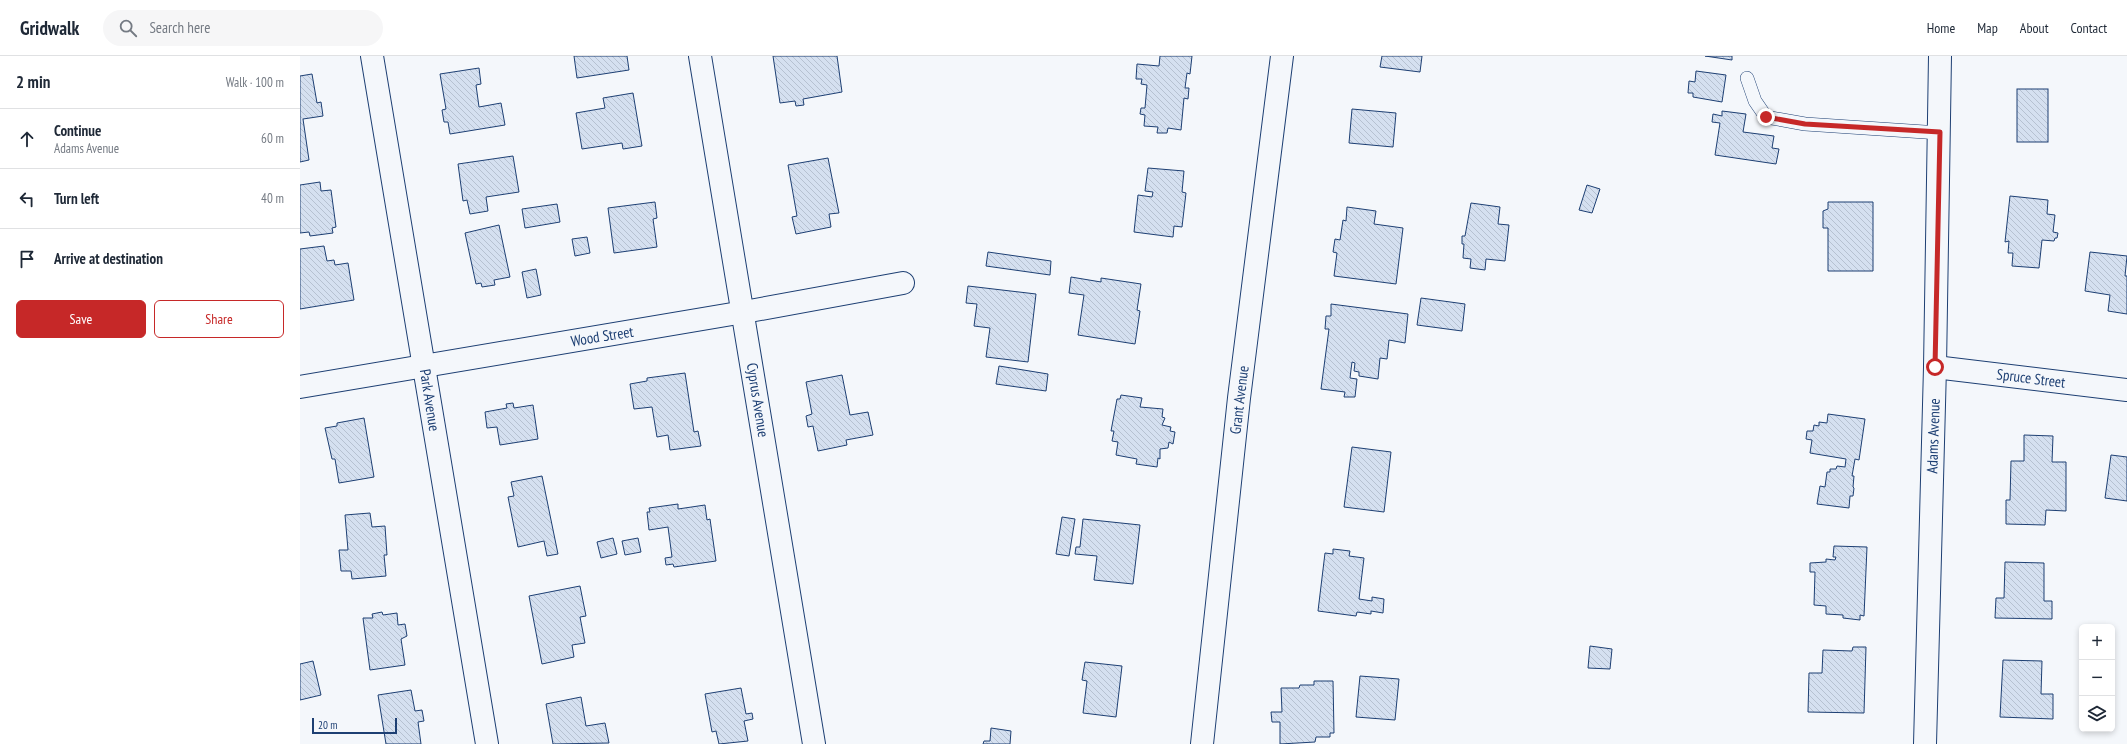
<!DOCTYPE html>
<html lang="en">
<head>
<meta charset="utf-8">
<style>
  :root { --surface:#fff; --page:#f6f6f7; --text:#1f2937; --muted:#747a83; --line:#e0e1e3; --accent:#c62828 }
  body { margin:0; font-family:"PT Sans Narrow",sans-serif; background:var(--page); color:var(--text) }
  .controls { position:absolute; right:12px; bottom:12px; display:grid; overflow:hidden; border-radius:6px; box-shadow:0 2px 6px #0003 }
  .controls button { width:36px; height:36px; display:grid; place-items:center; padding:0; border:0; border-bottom:1px solid var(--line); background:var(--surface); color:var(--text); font:20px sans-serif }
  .scale { position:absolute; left:12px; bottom:10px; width:85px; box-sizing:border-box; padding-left:4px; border:2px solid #1d3f73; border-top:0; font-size:11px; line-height:14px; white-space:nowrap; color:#1d3f73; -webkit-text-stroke:3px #f4f7fb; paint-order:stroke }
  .stop { position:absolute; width:12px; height:12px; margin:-9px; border:3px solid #c62828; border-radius:50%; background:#fff }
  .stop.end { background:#c62828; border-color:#fff; box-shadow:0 1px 4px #0008 }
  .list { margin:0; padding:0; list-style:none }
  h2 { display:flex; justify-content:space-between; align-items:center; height:52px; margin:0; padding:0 16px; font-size:17px }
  h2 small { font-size:13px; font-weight:400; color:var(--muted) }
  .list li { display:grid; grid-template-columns:26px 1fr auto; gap:12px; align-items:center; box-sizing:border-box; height:60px; padding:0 16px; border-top:1px solid var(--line) }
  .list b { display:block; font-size:15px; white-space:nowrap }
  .list p { margin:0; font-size:13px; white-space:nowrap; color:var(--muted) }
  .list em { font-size:13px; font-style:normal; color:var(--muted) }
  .actions { display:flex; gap:8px; padding:12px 16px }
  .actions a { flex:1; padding:9px 0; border:1px solid var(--accent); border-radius:6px; text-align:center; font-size:14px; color:var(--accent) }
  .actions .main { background:var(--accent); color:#fff }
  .icon { flex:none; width:22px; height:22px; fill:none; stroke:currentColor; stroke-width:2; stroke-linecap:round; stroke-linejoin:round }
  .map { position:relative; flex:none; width:1827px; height:688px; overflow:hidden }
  header { display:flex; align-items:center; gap:24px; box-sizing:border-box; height:56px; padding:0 20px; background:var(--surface); border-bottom:1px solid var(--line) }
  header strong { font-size:19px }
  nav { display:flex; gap:22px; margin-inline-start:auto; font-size:14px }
  .search { width:280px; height:36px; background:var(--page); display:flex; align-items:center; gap:10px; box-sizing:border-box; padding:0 14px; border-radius:22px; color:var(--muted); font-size:15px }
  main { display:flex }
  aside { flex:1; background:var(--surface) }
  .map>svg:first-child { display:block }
  .building { fill:url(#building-back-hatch); stroke:#1d3f73 }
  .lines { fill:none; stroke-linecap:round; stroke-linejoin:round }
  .lane-casing { stroke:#1d3f73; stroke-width:14 }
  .street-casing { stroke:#1d3f73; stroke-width:24 }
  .lane { stroke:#f4f7fb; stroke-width:13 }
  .street { stroke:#f4f7fb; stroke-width:22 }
  .route { stroke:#c62828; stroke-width:5 }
  .labels { text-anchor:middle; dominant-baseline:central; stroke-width:3; stroke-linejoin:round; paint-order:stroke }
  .street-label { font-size:15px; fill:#1d3f73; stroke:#f4f7fb }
</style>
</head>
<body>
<header>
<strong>Gridwalk</strong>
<div class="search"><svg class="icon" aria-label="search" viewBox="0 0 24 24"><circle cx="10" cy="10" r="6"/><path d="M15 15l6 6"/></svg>Search here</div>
<nav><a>Home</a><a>Map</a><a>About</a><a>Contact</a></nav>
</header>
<main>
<aside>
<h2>2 min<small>Walk · 100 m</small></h2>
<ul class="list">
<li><svg class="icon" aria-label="ahead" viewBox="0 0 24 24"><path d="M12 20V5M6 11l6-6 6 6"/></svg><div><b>Continue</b><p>Adams Avenue</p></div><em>60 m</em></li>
<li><svg class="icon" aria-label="left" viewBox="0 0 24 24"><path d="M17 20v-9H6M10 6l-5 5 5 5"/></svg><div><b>Turn left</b></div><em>40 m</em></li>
<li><svg class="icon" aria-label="arrive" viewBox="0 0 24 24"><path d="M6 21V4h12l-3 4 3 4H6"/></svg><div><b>Arrive at destination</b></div></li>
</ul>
<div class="actions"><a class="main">Save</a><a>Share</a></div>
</aside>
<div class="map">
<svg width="1827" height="688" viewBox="0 0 1827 688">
  <defs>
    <pattern id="building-back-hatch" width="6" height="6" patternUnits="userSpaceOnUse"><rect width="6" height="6" fill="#d5e0f0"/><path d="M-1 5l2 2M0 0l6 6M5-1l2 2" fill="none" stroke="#b6c1d1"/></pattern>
  </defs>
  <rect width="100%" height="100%" fill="#f4f7fb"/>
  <g class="building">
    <polygon points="274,0 327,0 329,14 277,22"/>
    <polygon points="473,0 537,0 542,36 503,43 504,49 496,50 495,45 480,47"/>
    <polygon points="860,0 892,0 890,18 887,17 885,32 889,32 888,43 884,42 881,74 868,72 867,77 857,77 858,71 844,70 845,59 840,58 841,52 845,52 847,29 841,28 842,23 836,23 837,8 859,10"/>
    <polygon points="1082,0 1122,0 1120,16 1080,11"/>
    <polygon points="1405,0 1432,0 1432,4"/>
    <polygon points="179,12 181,28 176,29 179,51 201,47 205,69 150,78 148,66 144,66 142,54 146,53 140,18"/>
    <polygon points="1396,15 1426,19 1422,46 1393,41 1393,37 1388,37 1389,25 1395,26"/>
    <polygon points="12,18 17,47 21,46 23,60 3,63 9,104 0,106 0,20"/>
    <rect x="1717" y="33" width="31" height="53"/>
    <polygon points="333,37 342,90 323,93 322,87 282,93 276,57 305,52 303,42"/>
    <polygon points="1052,53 1096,57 1093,91 1049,87"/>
    <polygon points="1422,55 1446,58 1443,76 1474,80 1472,92 1479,93 1476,108 1415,99 1420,67 1412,66 1413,58 1422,60"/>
    <polygon points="213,100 219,136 186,141 188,155 170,158 167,144 163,145 158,108"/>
    <polygon points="528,102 539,157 529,158 531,171 496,178 492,161 497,160 488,109"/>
    <polygon points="848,112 884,115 882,136 886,137 882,171 874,170 873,181 834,176 838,139 852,141 853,136 845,135"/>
    <polygon points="20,126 21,135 31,134 36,171 32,172 33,177 10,180 9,176 0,177 0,129"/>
    <polygon points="1287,129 1300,133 1292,157 1279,154"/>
    <polygon points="1710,140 1748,144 1747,158 1755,159 1753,176 1758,177 1757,182 1755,182 1754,185 1742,184 1739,212 1712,210 1713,197 1708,197 1709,185 1705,186"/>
    <polygon points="355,146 357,162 353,163 357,191 314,197 308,152"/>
    <polygon points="1528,146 1573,146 1573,215 1528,215 1528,172 1523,172 1523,155 1528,153"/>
    <polygon points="1171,147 1200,151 1198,168 1209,169 1205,205 1186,203 1185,214 1170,212 1171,203 1163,202 1164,188 1162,188 1162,180 1165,180"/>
    <polygon points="257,148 260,166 225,172 222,153"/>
    <polygon points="1047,151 1076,155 1074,168 1103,172 1096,228 1034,220 1037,197 1033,196 1035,183 1040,184 1043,164 1046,165"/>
    <polygon points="199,169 210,221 194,224 195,229 182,231 181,227 176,228 165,177"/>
    <polygon points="287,181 290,197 275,200 272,183"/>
    <polygon points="24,190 27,205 34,204 35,209 48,207 54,244 0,253 0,193"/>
    <polygon points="688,196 751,205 750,219 686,210"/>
    <polygon points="1790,196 1827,200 1825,220 1827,220 1827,258 1808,255 1810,239 1785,235"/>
    <polygon points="236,213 241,239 227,242 222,216"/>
    <polygon points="771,221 801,226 801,222 841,228 837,254 840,255 835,288 778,279 784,239 769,237"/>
    <polygon points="668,230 736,238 728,306 686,301 690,272 674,270 677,248 666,247"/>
    <polygon points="1121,242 1165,248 1162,275 1117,269"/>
    <polygon points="1031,248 1108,258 1105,287 1089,284 1087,303 1080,302 1078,323 1059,320 1059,316 1054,315 1055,307 1052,306 1050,322 1057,323 1055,341 1044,341 1045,336 1021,333 1029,273 1025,273 1026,260 1031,260"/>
    <polygon points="699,310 748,318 746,335 696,328"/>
    <polygon points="385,317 394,376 398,375 401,390 370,394 368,379 357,381 352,351 334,353 330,328 347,325 347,322"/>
    <polygon points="542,319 550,359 568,356 573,379 546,384 547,389 518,395 513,370 508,371 506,360 512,358 506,326"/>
    <polygon points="821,339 842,342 840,351 863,353 862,361 865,362 862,369 871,371 870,375 875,376 873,388 869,386 868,392 860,393 860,403 858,402 857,411 836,408 837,403 816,399 818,386 812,385 814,375 811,375 817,343 820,343"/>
    <polygon points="213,347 214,352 233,349 238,383 200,389 197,371 187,372 185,356 207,352 206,348"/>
    <polygon points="1528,358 1565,363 1559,404 1555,403 1552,420 1554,420 1553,431 1554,432 1553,440 1550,440 1549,452 1517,448 1520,430 1525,431 1527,416 1530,416 1530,413 1536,413 1537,410 1545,411 1546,403 1510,397 1512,384 1506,383 1507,375 1513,375 1514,369 1519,370 1519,366 1527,367"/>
    <polygon points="64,362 74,421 39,427 35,403 32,403 25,372 37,370 37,367"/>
    <polygon points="1724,379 1753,380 1752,406 1766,406 1766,455 1746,454 1745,469 1706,468 1706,444 1710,444 1711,405 1724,405"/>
    <polygon points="1052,391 1091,396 1084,456 1044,451"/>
    <polygon points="1811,399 1827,401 1827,445 1805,442"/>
    <polygon points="242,420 258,498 247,500 244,485 218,491 208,441 214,440 211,426"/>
    <polygon points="378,448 378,453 405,449 407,464 410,463 416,505 374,511 373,508 366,509 365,502 372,501 368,471 349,474 347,456 350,456 349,452"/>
    <polygon points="70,457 72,471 85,470 87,499 84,499 86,520 52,523 51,515 41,515 39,494 48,494 45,459"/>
    <polygon points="762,461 775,463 769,500 756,498"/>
    <polygon points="783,463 840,469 833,528 794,524 797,500 775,498 776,491 780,491"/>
    <polygon points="313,482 317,498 301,502 297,486"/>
    <polygon points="338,482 341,496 325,499 322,485"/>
    <polygon points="1534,490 1567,491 1564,560 1560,559 1560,564 1543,562 1543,559 1526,558 1526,550 1514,549 1515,516 1510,516 1510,507 1526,506 1526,503 1535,504 1536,501 1533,501"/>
    <polygon points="1033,493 1050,495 1049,500 1064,502 1059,543 1072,545 1072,541 1084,543 1083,557 1071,555 1071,558 1057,556 1056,560 1018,555 1025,497 1033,498"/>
    <polygon points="1705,506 1744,507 1744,545 1752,545 1752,563 1695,562 1696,542 1704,542"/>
    <polygon points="280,530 286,560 280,561 285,587 272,589 274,601 242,608 229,540"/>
    <polygon points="82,556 83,559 97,557 98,569 105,568 107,580 101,583 105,609 70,614 63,562 73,562 72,558"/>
    <polygon points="1290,590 1312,593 1310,613 1288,612"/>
    <polygon points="1553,591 1566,591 1564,657 1508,656 1509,617 1522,617 1523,594 1552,595"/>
    <polygon points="1703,604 1742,605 1741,638 1753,638 1753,663 1700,661"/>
    <polygon points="13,605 21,639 0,644 0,608"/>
    <polygon points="785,606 822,610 816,661 783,657 787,625 782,624"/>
    <polygon points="1060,620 1099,623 1095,664 1056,661"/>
    <polygon points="1014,625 1033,625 1034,677 1030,677 1030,681 1016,681 1015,686 980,688 980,666 972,666 971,656 982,656 981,632 999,632 1000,629 1014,629"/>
    <polygon points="441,632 446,658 452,657 453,663 444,665 448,685 419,688 416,675 412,676 405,638"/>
    <polygon points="111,634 115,655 122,654 124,665 118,666 121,688 86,688 78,639"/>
    <polygon points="281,641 286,670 305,667 309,687 253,688 246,648"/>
    <polygon points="691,672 711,675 710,688 683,688 684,685 690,685"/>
  </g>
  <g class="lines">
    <g class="lane-casing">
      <polyline id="lane" points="1447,22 1455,45 1466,61 1505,68 1640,77"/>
    </g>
    <g class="street-casing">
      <g id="street">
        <polyline points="72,0 187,688"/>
        <polyline points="400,0 514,688"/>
        <polyline points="1635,311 1827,334"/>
        <polyline points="0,331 444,256 603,227"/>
        <polyline points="902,688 939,342 982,0"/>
        <polyline points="1625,688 1635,311 1640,0"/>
      </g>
    </g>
    <use href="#lane" class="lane"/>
    <use href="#street" class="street"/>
  </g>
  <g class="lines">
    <polyline class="route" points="1466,61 1505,68 1640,76 1635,311"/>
  </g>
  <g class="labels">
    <g class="street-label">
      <text transform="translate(302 280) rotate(-9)">Wood Street</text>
      <text transform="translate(1731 322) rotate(7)">Spruce Street</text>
      <text transform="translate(130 344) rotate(81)">Park Avenue</text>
      <text transform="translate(458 344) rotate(81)">Cyprus Avenue</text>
      <text transform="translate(939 344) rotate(-83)">Grant Avenue</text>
      <text transform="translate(1633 380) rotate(-88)">Adams Avenue</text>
    </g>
  </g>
</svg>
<div class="controls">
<button>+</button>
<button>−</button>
<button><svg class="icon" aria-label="layers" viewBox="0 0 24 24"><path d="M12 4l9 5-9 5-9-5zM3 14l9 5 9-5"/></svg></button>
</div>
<div class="scale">20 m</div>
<div class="stop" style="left:1635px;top:311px"></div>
<div class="stop end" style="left:1466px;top:61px"></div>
</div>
</main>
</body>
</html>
